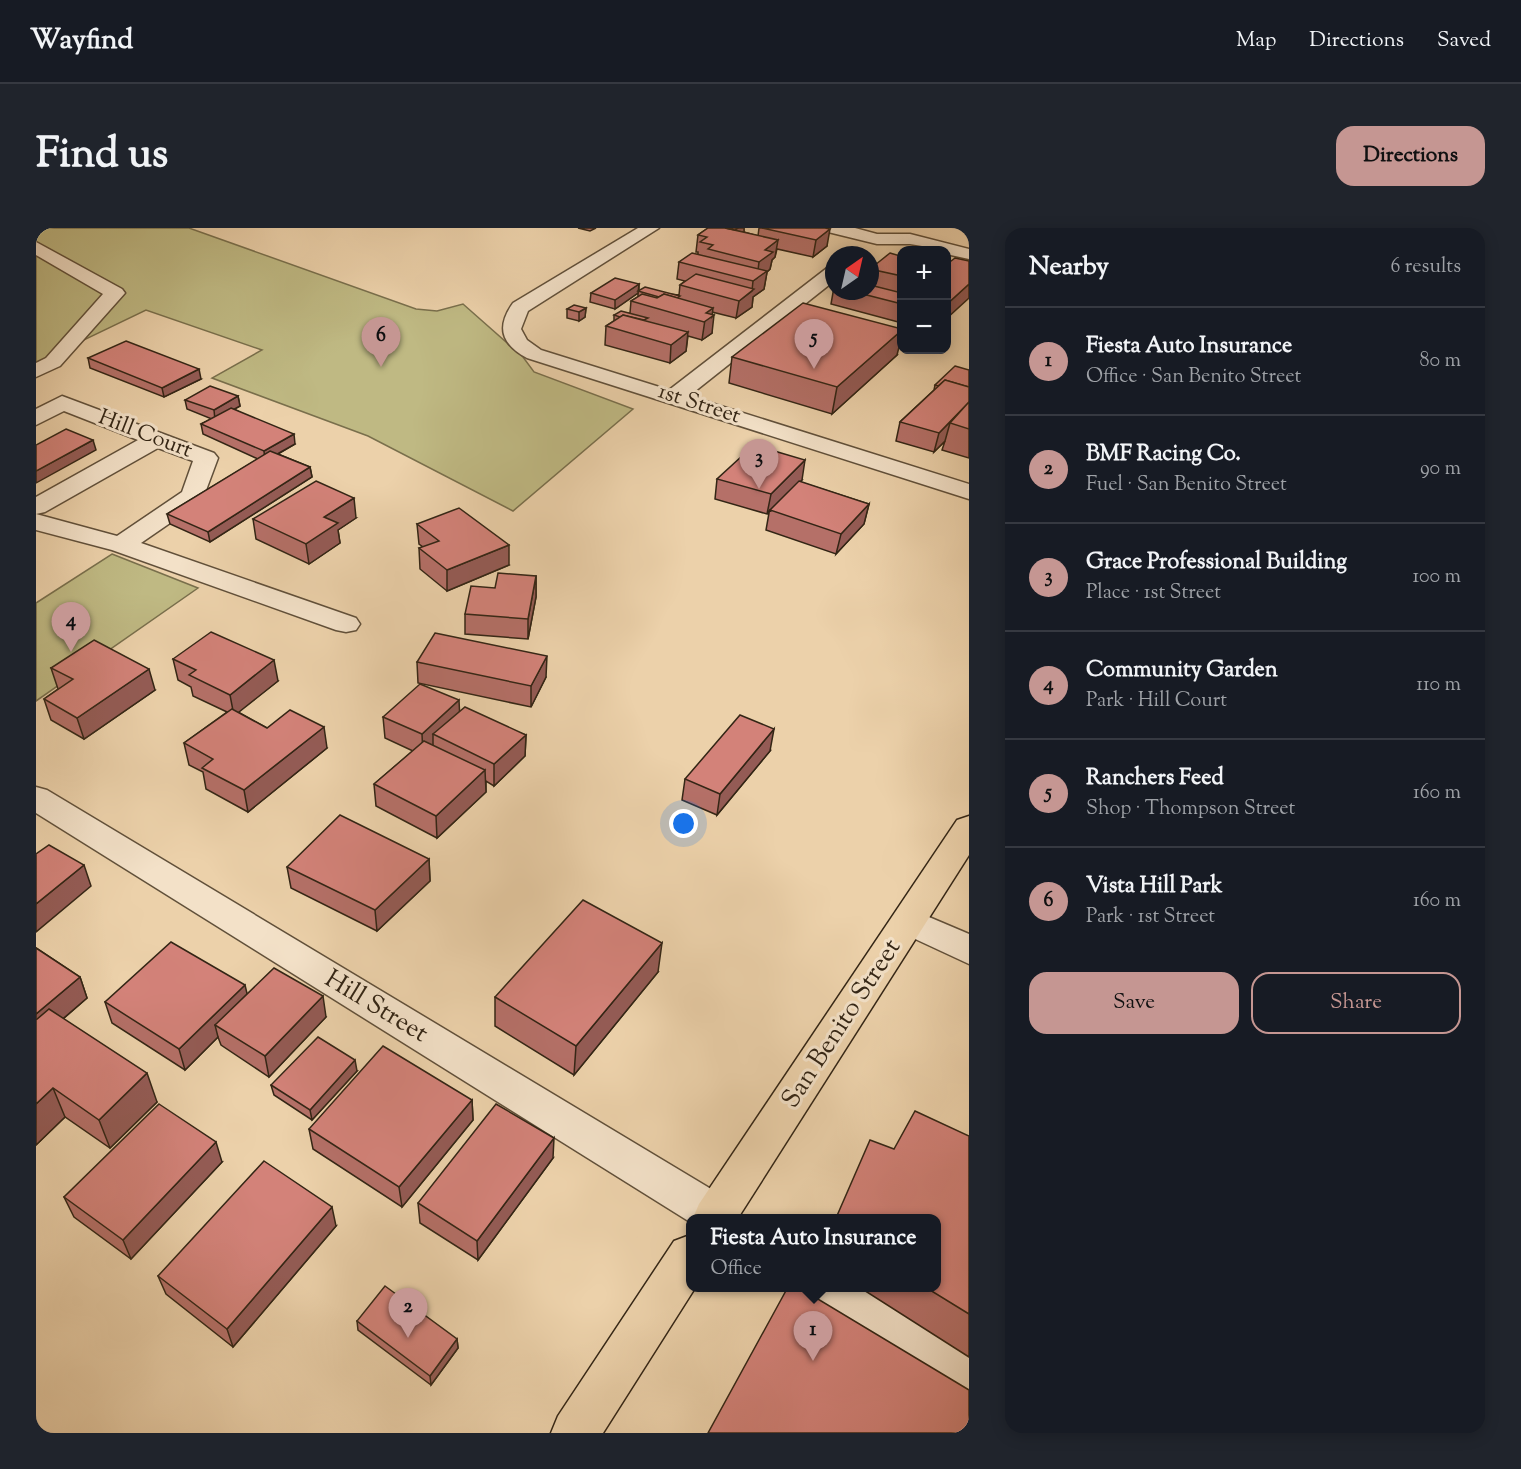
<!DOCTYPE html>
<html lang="en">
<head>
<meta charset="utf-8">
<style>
  :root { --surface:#171b24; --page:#20242c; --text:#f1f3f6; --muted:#9ea1a6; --line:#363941; --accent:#c59692 }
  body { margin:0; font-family:"Sorts Mill Goudy",serif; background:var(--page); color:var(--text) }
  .controls { position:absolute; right:18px; top:18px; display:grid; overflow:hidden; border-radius:12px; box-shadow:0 3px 15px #0003 }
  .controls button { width:54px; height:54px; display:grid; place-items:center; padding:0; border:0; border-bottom:2px solid var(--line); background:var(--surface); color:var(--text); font:30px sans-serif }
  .compass { position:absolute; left:789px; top:18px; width:54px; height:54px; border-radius:50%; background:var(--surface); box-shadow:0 3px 15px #0003; rotate:34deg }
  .you { position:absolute; left:648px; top:596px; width:21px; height:21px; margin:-15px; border:4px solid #fff; border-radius:50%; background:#1a73e8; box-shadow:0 0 0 9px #1a73e833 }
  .badge { display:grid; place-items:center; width:39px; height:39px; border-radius:50%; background:var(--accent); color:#111; font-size:20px; font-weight:700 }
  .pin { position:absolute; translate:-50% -50px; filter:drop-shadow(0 2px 3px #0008) }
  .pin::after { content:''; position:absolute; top:32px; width:21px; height:18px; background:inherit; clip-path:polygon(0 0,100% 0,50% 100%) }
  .popup { position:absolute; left:650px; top:986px; width:255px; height:78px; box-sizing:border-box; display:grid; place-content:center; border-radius:12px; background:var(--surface); filter:drop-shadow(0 2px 4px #0005); font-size:20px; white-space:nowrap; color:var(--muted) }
  .popup b { font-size:22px; color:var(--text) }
  .popup::after { content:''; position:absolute; left:50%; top:100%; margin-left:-12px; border:12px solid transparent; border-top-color:var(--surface) }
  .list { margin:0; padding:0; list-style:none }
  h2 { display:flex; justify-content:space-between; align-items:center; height:78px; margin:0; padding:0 24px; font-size:26px }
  h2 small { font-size:20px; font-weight:400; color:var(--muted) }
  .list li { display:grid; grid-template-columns:39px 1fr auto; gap:18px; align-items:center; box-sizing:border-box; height:108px; padding:0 24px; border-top:2px solid var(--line) }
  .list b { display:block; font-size:22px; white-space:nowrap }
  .list p { margin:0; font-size:20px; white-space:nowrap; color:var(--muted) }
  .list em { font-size:20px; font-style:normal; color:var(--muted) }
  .actions { display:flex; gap:12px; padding:18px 24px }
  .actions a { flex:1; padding:14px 0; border:2px solid var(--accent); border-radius:18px; text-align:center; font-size:21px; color:var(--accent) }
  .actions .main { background:var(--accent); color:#111 }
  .map { position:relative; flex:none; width:933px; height:1205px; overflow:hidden; border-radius:18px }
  header { display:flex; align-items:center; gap:36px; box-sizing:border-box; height:84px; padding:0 30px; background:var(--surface); border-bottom:2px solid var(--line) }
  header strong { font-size:28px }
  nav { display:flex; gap:33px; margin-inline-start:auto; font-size:21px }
  .intro { display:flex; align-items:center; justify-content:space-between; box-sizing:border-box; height:144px; padding:0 36px }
  h1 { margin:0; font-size:42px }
  .button { padding:15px 27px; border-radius:18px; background:var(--accent); color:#111; font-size:21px; font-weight:700 }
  main { display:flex; gap:36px; padding:0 36px }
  aside { flex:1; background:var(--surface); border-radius:18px; box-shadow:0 3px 15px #0003 }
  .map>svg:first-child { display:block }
  .green { fill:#bfb983; stroke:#796f4c; stroke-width:1.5 }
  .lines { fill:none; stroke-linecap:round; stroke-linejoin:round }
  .minor-casing { stroke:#61503a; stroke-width:3 }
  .major-casing { stroke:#332515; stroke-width:3 }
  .minor { fill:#f3e1c8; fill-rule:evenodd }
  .major { fill:#ecd1aa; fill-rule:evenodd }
  .wall { fill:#b57068; stroke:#332515; stroke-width:1.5 }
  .shaded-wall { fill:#945b55; stroke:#332515; stroke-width:1.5 }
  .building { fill:#d38279; stroke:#332515; stroke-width:1.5 }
  .labels { text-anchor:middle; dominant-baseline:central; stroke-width:6; stroke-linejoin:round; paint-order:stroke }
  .far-street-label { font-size:22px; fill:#332515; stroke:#f3e1c8 }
  .street-label { font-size:26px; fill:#332515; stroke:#f3e1c8 }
</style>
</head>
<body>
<header>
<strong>Wayfind</strong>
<nav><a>Map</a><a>Directions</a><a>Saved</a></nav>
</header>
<div class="intro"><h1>Find us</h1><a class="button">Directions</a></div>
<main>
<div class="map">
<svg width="933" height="1205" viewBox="0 0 933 1205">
  <rect width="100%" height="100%" fill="#ecd1aa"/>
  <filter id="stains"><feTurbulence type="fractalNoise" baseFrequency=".00333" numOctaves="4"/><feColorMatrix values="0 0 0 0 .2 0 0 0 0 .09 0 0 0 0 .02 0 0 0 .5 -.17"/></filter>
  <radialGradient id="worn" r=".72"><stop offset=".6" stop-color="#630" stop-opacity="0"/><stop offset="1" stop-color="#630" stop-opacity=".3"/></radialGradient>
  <g class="green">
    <polygon points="0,0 153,0 380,81 401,83 427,76 487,129 498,144 597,181 477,283 332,208 176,150 226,122 110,82 0,135"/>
    <polygon points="76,326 162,360 0,473 0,375"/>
  </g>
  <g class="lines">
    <g class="minor-casing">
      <g id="minor">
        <path d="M602 0H623L492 83 485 101 491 112 505 122 633 162 791 40 798 38V53L653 168 933 256V271L491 130C465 116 460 99 477 75Z"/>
        <polygon points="789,0 819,0 841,6 874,6 933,21 933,31 910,26 910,22 874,16 841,16 792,4"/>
        <polygon points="0,14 86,61 89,65 24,138 0,149 0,135 10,130 67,66 0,27"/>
        <polygon points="26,168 178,225 182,230 166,273 105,315 320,390 324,396 320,402 310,404 300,402 76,322 0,302 0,286 81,308 146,264 157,233 122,220 9,284 0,286 0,269 102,212 28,183 0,197 0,181"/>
        <polygon points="0,559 11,562 700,976 706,990 654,990 654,994 0,585"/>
        <polygon points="874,681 933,706 933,736 862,703 856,694 862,685"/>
        <polygon points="771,1060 832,1060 933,1122 933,1173 916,1166 777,1075"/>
      </g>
    </g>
    <g class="major-casing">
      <g id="major">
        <polygon points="933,588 933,627 702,990 657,990 663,976 921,592"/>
        <polygon points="654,1007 654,1060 659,1060 567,1205 515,1205 522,1188 638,1013"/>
      </g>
    </g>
    <use href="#minor" class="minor"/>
    <use href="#major" class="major"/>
  </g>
  <g class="wall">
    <polygon points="542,0 560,0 554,3"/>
    <polygon points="672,0 708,0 708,4 722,8 723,0 789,0 791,18 777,29 741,21 739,29 736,32 734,41 731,44 728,61 717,69 716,79 700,90 676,84 676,105 666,112 652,108 650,123 634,135 569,117 570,98 578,93 578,87 594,85 595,73 602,69 602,65 579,81 554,74 555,65 603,56 603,63 643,67 644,57 649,53 641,51 643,34 662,26 662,24 660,24 662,7"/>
    <polygon points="866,26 866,95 795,76 798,59 798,63 834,63 834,41"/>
    <polygon points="550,80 549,89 543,93 531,90 531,81"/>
    <polygon points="861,127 796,186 693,155 696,129"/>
    <polygon points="52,130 165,151 128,169 54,140"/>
    <polygon points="933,142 933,230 906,222 909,213 898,224 860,213 864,194 898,162 899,157"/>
    <polygon points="202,168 204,178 198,181 259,216 242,226 274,239 276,249 174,314 134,296 131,286 222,231 167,206 165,196 176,191 151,181 149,172"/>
    <polygon points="681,251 766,252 764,254 833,276 828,296 800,326 730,302 733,285 731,286 679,271"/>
    <polygon points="320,290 302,302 304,315 273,336 220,311 217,291"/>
    <polygon points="381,296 473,337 411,363 384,341 383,320 387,319 383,316"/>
    <polygon points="500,348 500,369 492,411 429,406 429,386 459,360"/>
    <polygon points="137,431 242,453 202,484 231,500 291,520 212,584 170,561 167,544 153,537 148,515 191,484 157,468 155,459 142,452"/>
    <polygon points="381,434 510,449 495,479 382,455"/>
    <polygon points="15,440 119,462 48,511 15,492 8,471 22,461"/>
    <polygon points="424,484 490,507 489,528 458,558 450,553 450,564 401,610 340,578 338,556 377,523 349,510 347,489"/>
    <polygon points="734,523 681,587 646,572 649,551"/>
    <polygon points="393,631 394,653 341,703 255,660 251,639"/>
    <polygon points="0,720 44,749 51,770 27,791 121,874 74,920 29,889 0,917"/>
    <polygon points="622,744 538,847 459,798 459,769"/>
    <polygon points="211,766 290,789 233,849 185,817 182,809 149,842 76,795 69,774"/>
    <polygon points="321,843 276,892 238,867 235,857"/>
    <polygon points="436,872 437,892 366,979 277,921 273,901"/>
    <polygon points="933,908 933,1129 823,1059 900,1059 858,921"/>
    <polygon points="517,930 442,1032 384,995 382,975"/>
    <polygon points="186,934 95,1031 38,989 28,969"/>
    <polygon points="300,998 197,1119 130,1066 122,1048"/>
    <polygon points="321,1093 421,1111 422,1120 395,1157 322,1102"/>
  </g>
  <g class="shaded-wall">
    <polygon points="702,0 708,0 708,4 698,3"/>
    <polygon points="794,1 791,18 777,29 780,12"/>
    <polygon points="742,12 739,29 736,32 734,41 731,44 728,61 717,69 716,79 700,90 703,73 716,63 717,53 721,50 723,34 729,22"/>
    <polygon points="603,56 602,65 579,81 579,72"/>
    <polygon points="933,56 933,70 910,91 910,77"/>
    <polygon points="550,80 549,89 543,93 543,84"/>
    <polygon points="677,80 676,89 678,87 676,105 666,112 670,85"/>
    <polygon points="866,102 866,107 861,127 796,186 801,159"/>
    <polygon points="652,104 650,123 634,135 635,117"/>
    <polygon points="163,141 165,151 128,169 126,160"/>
    <polygon points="202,168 204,178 179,192 178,182"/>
    <polygon points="933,175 914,195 909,213 898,224 903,205"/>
    <polygon points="258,206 259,216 229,233 228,223"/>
    <polygon points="57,212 60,222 0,255 0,243"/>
    <polygon points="769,232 766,252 735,283 734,282 731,286 735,266"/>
    <polygon points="274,239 276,249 174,314 172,304"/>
    <polygon points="318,270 320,290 302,302 304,315 273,336 270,316 288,289"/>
    <polygon points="833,276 828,296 800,326 805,306"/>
    <polygon points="473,317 473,337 411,363 411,342"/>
    <polygon points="500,348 500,369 492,411 492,391"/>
    <polygon points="511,428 510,449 495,479 495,458"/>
    <polygon points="238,432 242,453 198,488 194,467"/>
    <polygon points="113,441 119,462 48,511 41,490"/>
    <polygon points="423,472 424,493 397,506 397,518 387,528 386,506"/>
    <polygon points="288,499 291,520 212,584 208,562"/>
    <polygon points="738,501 734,523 681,587 684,566"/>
    <polygon points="490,507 489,528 458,558 458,536"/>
    <polygon points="449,542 450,564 401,610 400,588"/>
    <polygon points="393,631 394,653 341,703 339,682"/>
    <polygon points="48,637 55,658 0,704 0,676"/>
    <polygon points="626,715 622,744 538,847 540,818"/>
    <polygon points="44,749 51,770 0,814 0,786"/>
    <polygon points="209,757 214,778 179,797 182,809 149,842 143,821"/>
    <polygon points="287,768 290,789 233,849 229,828"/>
    <polygon points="319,832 321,843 276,892 274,882"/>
    <polygon points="111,845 121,874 74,920 63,892"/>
    <polygon points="17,860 29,889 0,917 0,876"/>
    <polygon points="436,872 437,892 366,979 363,959"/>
    <polygon points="518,910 517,930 442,1032 441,1013"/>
    <polygon points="180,914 186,934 95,1031 87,1012"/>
    <polygon points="296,979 300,998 197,1119 191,1101"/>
    <polygon points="421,1111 422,1120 395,1157 394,1148"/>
  </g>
  <g class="building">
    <polygon points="672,0 689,0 742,12 729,22 737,24 723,34 672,21 677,17 664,14 671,9 662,7"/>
    <polygon points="689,0 702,0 699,2"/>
    <polygon points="726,0 789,0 794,1 780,12"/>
    <polygon points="656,25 731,43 717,53 643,34"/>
    <polygon points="854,25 864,28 866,26 866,48 834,41"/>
    <polygon points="919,30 933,33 933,56 910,77 910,37"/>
    <polygon points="660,46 718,61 703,73 644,57"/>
    <polygon points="579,50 603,56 579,72 555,65"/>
    <polygon points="834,57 866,65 866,76 815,63 834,63"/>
    <polygon points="609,59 644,68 641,70 628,66 623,69 602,63"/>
    <polygon points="606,66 621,70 628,66 677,80 670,85 678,87 668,94 595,73"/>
    <polygon points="767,75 866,101 866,102 801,159 696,129"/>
    <polygon points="538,77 550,80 543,84 531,81"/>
    <polygon points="585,83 612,90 608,92 587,87 584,89 578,87"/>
    <polygon points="587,87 652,104 635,117 570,98"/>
    <polygon points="90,113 163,141 126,160 52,130"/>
    <polygon points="919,138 933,142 933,159 909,152 902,158 899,157"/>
    <polygon points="909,152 933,159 933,174 903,205 864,194"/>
    <polygon points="174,158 202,168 178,182 149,172"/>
    <polygon points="933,174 933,201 914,195"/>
    <polygon points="195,180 258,206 228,223 165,196"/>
    <polygon points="30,201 57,212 0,243 0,217"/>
    <polygon points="718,217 769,232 735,266 681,251"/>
    <polygon points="234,223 274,239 172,304 131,286"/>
    <polygon points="280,253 318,270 288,289 302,295 270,316 217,291"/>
    <polygon points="763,253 833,276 805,306 734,282"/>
    <polygon points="423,280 473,317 411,342 383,320 403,313 381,296"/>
    <polygon points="462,345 500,348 492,391 429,386 435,358 459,360"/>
    <polygon points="175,404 238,432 194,467 153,447 160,442 137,431"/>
    <polygon points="399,405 511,428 495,458 381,434"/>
    <polygon points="58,412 113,441 41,490 8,471 37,451 15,440"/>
    <polygon points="384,456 423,472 386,506 347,489"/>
    <polygon points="429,479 490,507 458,536 397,506"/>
    <polygon points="196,481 231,500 254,482 288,499 208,562 166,540 177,531 148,515"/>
    <polygon points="704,487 738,501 684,566 649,551"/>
    <polygon points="388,513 449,542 400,588 338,556"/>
    <polygon points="304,587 393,631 339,682 251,639"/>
    <polygon points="13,617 48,637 0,676 0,626"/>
    <polygon points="547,672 626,715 540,818 459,769"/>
    <polygon points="135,714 209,757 143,821 69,774"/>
    <polygon points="0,720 44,749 0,786"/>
    <polygon points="238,740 287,768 229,828 179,797"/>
    <polygon points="13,781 111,845 63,892 17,860 0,876 0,792"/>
    <polygon points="282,809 319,832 274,882 235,857"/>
    <polygon points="347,818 436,872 363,959 273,901"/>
    <polygon points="123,876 180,914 87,1012 28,969"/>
    <polygon points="460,876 518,910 441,1013 382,975"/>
    <polygon points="879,883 933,908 933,1086 889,1059 900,1059 900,990 800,990 834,912 858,921"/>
    <polygon points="228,933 296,979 191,1101 122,1048"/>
    <polygon points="349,1058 421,1111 394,1148 321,1093"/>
    <polygon points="752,1059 762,1059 933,1162 933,1205 672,1205"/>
  </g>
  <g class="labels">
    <g class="far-street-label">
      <text transform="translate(663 177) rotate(18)">1st Street</text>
      <text transform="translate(109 207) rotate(21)">Hill Court</text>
    </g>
    <g class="street-label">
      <text transform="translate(340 779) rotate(31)">Hill Street</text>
      <text transform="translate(806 796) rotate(-57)">San Benito Street</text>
    </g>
  </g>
  <rect width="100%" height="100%" filter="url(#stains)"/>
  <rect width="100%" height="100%" fill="url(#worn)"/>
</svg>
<div class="controls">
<button>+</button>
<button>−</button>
</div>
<svg class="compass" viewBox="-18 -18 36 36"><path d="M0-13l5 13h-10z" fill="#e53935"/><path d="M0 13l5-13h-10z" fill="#9ea1a6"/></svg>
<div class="you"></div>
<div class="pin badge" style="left:777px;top:1133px">1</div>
<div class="popup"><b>Fiesta Auto Insurance</b>Office</div>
<div class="pin badge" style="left:372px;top:1110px">2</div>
<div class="pin badge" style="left:723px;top:261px">3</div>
<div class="pin badge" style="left:35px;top:424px">4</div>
<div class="pin badge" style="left:778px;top:141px">5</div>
<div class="pin badge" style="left:345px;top:139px">6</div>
</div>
<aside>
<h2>Nearby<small>6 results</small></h2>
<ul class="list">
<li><span class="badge">1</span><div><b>Fiesta Auto Insurance</b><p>Office · San Benito Street</p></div><em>80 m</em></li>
<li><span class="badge">2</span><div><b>BMF Racing Co.</b><p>Fuel · San Benito Street</p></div><em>90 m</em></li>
<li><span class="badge">3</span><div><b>Grace Professional Building</b><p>Place · 1st Street</p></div><em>100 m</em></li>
<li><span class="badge">4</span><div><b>Community Garden</b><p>Park · Hill Court</p></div><em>110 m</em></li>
<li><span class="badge">5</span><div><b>Ranchers Feed</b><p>Shop · Thompson Street</p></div><em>160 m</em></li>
<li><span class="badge">6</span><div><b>Vista Hill Park</b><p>Park · 1st Street</p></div><em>160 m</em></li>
</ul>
<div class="actions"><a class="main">Save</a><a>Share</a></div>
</aside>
</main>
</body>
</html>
